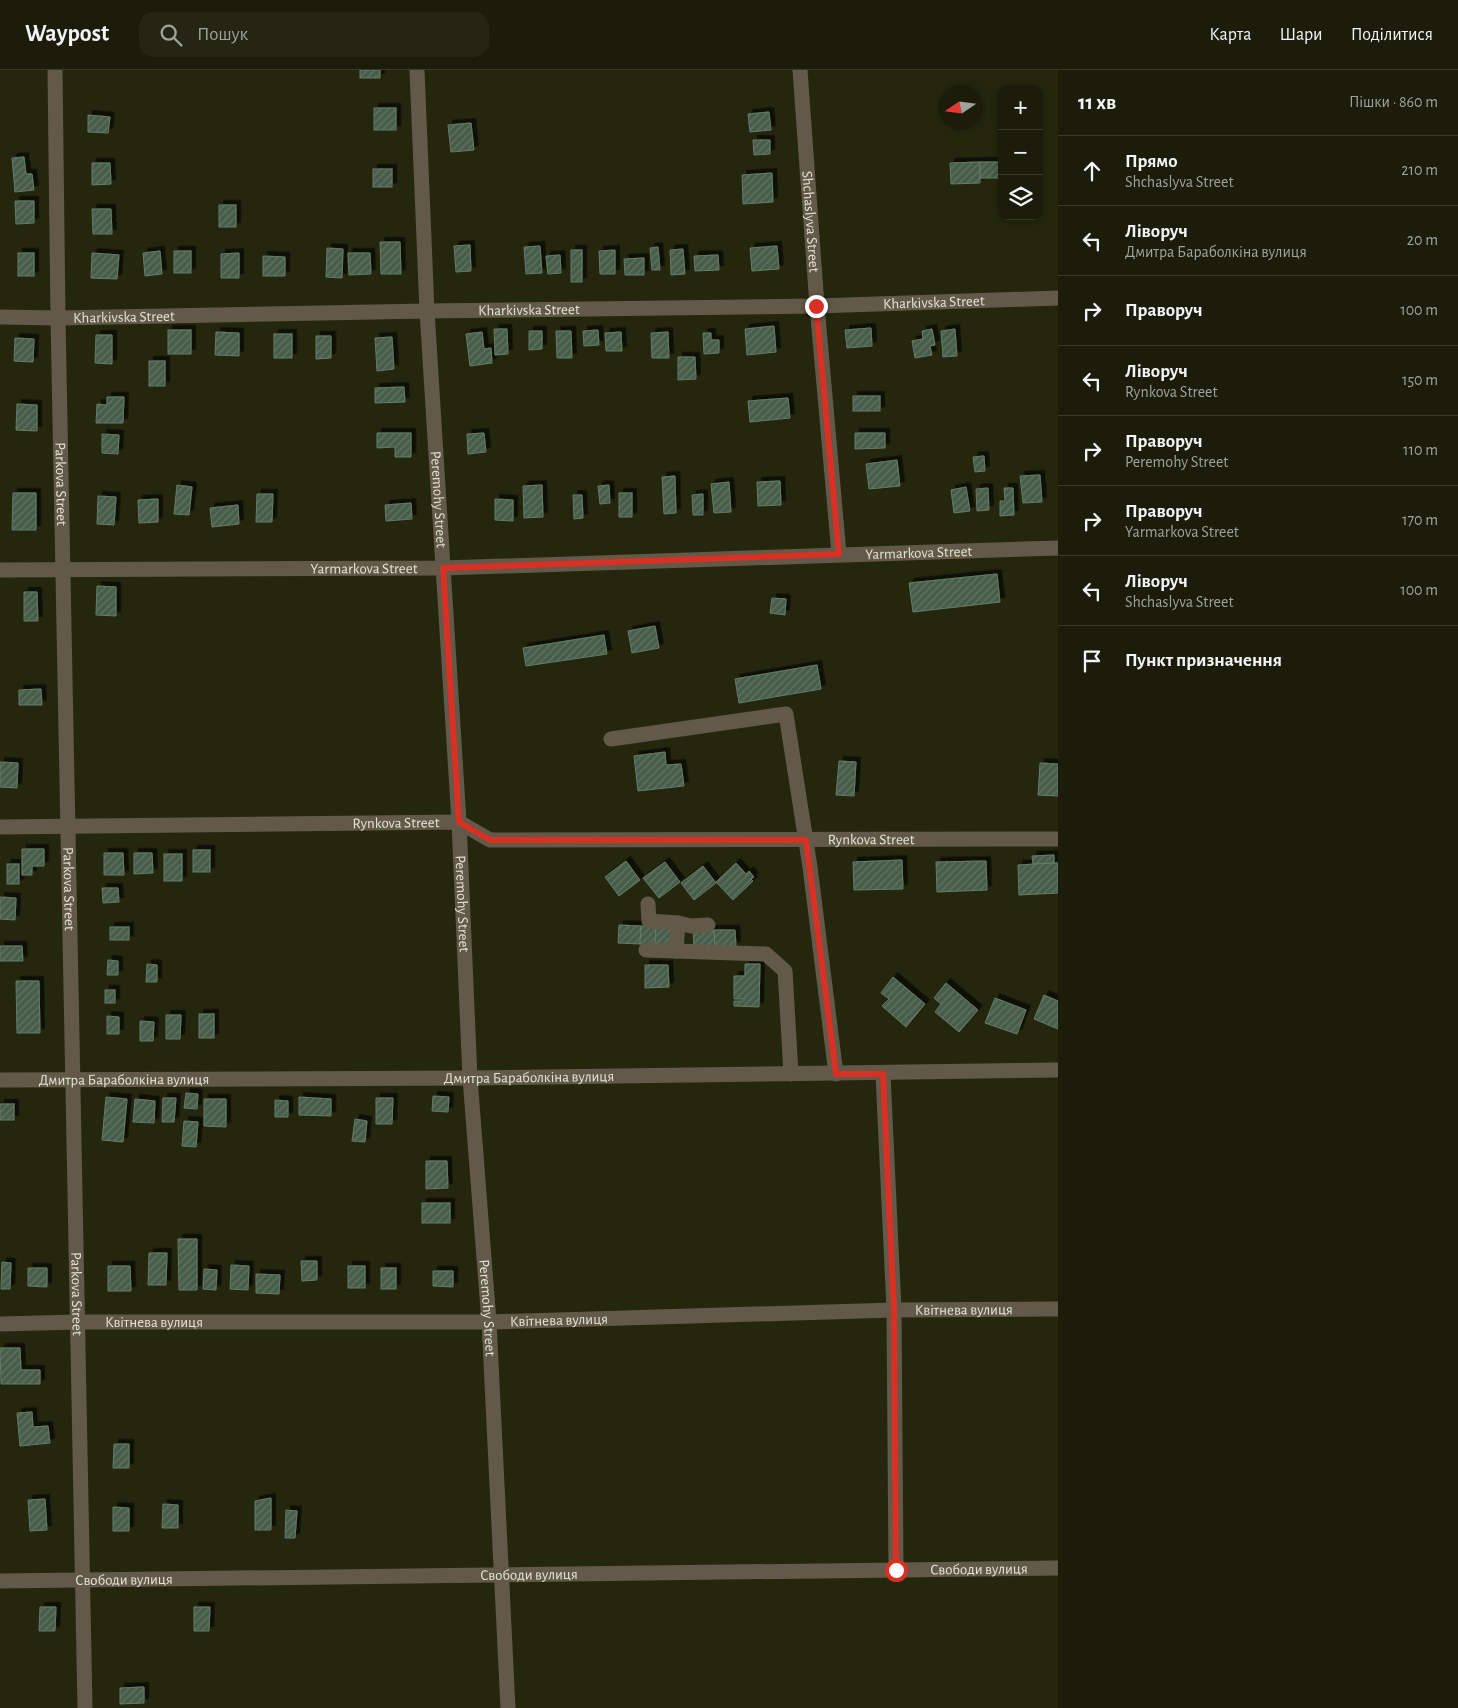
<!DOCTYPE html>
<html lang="uk">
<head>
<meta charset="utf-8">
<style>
  :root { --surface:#1b1d0a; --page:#242613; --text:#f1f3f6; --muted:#a0a29c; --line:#393b2b }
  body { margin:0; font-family:"Alegreya Sans",sans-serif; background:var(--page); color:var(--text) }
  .controls { position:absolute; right:15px; top:15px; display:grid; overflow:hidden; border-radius:10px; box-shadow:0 2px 8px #0003 }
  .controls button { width:45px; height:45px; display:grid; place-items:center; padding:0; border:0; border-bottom:1px solid var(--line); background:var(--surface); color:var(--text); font:25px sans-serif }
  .compass { position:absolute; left:938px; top:15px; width:45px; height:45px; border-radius:50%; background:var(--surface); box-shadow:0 2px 8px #0003; rotate:257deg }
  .stop { position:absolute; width:15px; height:15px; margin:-11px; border:4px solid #d93025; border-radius:50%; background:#fff }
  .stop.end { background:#d93025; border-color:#fff; box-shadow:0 1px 5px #0008 }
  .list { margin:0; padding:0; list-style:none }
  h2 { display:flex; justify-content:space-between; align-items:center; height:65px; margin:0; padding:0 20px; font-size:21px }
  h2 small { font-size:16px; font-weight:400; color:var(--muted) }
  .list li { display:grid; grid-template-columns:32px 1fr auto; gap:15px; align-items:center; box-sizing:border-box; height:70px; padding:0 20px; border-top:1px solid var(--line) }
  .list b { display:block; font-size:19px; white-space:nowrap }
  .list p { margin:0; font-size:16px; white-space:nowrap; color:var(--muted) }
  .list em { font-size:16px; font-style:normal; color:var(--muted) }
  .icon { flex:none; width:28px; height:28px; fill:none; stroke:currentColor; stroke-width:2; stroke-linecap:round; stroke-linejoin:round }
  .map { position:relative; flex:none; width:1058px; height:1638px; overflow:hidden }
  header { display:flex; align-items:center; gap:30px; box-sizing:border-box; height:70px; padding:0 25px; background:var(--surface); border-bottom:1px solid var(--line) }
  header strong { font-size:24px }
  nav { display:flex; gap:28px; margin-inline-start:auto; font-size:18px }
  .search { width:350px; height:45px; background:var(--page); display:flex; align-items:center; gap:12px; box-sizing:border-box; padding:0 18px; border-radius:15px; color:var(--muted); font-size:19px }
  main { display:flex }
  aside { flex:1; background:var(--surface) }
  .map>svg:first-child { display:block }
  .building { fill:url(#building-hatch); stroke:#657c68; filter:url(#shadow) }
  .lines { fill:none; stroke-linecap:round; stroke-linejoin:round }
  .minor { stroke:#635948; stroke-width:15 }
  .route { stroke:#d93025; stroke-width:6 }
  .labels { text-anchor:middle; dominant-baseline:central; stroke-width:4; stroke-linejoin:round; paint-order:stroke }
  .street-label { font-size:15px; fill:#e1e4d5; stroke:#1b1d05 }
</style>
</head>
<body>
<header>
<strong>Waypost</strong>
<div class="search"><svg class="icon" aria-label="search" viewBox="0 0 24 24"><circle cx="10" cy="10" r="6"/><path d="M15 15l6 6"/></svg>Пошук</div>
<nav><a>Карта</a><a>Шари</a><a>Поділитися</a></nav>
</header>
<main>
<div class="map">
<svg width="1058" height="1638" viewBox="0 0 1058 1638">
  <defs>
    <pattern id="building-hatch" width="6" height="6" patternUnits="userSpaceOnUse" patternTransform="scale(1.25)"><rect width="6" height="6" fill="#465d4a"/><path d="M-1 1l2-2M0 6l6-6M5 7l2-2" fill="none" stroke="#607463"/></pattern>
    <filter id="shadow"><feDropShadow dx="4.5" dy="-4.5" stdDeviation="0" flood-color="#0009"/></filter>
  </defs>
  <rect width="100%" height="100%" fill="#24270e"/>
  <g class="building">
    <rect x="360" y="0" width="20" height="8"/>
    <rect x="374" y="38" width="22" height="22"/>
    <polygon points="769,42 771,60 750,62 748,44"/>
    <polygon points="88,45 110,47 108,63 88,62"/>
    <polygon points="471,53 474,80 451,82 448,55"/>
    <polygon points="753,70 770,70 770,84 754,85"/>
    <polygon points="24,87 26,104 32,104 34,120 15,122 12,88"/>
    <polygon points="980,92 980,113 951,114 950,93"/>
    <rect x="980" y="92" width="22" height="16"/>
    <polygon points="92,93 110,93 111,114 92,115"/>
    <rect x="373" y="99" width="19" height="18"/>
    <polygon points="772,103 773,132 743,134 742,105"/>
    <polygon points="15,131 34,131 34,153 16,154"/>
    <rect x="219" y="135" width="17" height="22"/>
    <polygon points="92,139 111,139 112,164 93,164"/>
    <polygon points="380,172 400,172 401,204 381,204"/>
    <polygon points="470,175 471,201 456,202 454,176"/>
    <polygon points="540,176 542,203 526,204 524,177"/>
    <polygon points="777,176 779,199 752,201 750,178"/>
    <polygon points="658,177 660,200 652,200 650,178"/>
    <polygon points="327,178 343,179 342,208 326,207"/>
    <polygon points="683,179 685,204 671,205 670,180"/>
    <rect x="571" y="180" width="11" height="32"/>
    <polygon points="615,180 615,204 600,204 599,181"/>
    <polygon points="160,181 162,204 145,206 143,183"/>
    <rect x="174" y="181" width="17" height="22"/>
    <rect x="18" y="183" width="16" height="23"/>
    <polygon points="92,183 119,185 117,209 91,208"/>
    <polygon points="239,183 239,208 221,208 221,184"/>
    <polygon points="348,183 370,183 371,204 349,205"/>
    <polygon points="560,185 561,203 548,204 546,186"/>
    <polygon points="718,185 719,200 695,201 694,186"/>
    <polygon points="263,186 285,187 285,206 263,206"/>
    <polygon points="644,188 644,205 625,205 624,189"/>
    <polygon points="774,256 776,282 747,285 745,259"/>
    <polygon points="871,258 872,276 847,278 845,260"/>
    <polygon points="494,259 507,259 508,284 495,285"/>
    <polygon points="932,259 935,275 930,276 932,285 915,288 912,271 923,269 922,261"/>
    <polygon points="955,259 957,286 943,287 941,261"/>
    <rect x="168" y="260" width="23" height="24"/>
    <polygon points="598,260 599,275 584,276 583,261"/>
    <polygon points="529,261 542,261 542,279 529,280"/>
    <polygon points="556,261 571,261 572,288 557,288"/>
    <polygon points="216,262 239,263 239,286 215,285"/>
    <polygon points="482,262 484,279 491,278 492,293 470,296 466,264"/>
    <polygon points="621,262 622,281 606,281 605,263"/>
    <polygon points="668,262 669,288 652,288 651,263"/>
    <polygon points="703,263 711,263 711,270 719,270 719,283 704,284"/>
    <rect x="274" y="264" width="18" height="24"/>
    <polygon points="96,265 112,265 112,294 95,293"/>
    <polygon points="316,266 331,266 331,288 316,289"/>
    <polygon points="392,267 394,299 377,301 375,268"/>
    <polygon points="15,268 34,269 33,292 14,291"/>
    <polygon points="678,287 695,287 696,309 678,310"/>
    <rect x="149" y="291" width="16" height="25"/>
    <polygon points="404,317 405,332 375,333 375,318"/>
    <rect x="853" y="326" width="27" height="15"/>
    <polygon points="107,327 124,327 123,353 96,353 97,334 107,335"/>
    <polygon points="788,328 790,348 750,352 748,331"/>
    <polygon points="17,334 37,335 37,361 16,360"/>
    <polygon points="377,363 411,363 411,387 395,387 395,377 377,378"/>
    <polygon points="484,363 486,382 468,384 467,364"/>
    <polygon points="855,363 885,363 885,378 855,379"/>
    <polygon points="102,364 119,365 118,384 102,383"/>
    <polygon points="984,386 985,401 975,402 973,387"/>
    <polygon points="897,390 900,416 869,419 866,394"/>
    <polygon points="1040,405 1042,432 1023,433 1020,406"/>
    <polygon points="675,406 676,443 664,444 662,407"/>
    <polygon points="780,411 781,435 758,436 757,412"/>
    <polygon points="729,412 731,442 714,443 711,414"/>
    <polygon points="177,415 192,417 189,445 174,444"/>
    <polygon points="542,415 543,447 524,448 523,416"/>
    <polygon points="609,415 610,433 600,434 598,416"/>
    <polygon points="966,417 970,441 954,443 951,420"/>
    <polygon points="988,418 989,440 977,441 976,419"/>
    <polygon points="1004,418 1013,418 1014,445 1000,446 1000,431 1005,431"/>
    <polygon points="13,423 36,423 36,460 12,460"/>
    <rect x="619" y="423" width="13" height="24"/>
    <polygon points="257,424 273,424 272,452 256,452"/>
    <polygon points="703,424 703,445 693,445 692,425"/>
    <polygon points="573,425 582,425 583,448 574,449"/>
    <polygon points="98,426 116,427 114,455 97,454"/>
    <polygon points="158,429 158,452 139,453 138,430"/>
    <polygon points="495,429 513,430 513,451 495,450"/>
    <polygon points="411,433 412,449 386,451 385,435"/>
    <polygon points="238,435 239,454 212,457 210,438"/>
    <polygon points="997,504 1000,532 913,542 909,513"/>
    <polygon points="97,516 116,517 116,546 96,545"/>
    <polygon points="24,522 37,522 38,551 24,551"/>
    <polygon points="772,528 786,529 785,545 770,543"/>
    <polygon points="655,556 659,578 632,583 628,561"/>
    <polygon points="604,565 607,584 526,596 523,578"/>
    <polygon points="817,595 821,619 739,633 735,609"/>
    <polygon points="41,619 42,635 19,635 19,620"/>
    <polygon points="665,682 666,695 681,694 684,716 638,721 634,686"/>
    <polygon points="839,691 856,692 854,726 836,725"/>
    <polygon points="0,692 18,693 17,718 0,717"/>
    <polygon points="1040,693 1058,694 1058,726 1038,725"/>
    <polygon points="22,779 44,779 44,796 32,796 32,805 22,805"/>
    <rect x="193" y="780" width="17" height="22"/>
    <polygon points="104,783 123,783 124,805 104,805"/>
    <polygon points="134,783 152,783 153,803 134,804"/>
    <rect x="164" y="784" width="18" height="27"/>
    <polygon points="1054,785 1054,793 1033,794 1032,786"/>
    <polygon points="902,790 903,819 854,820 853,792"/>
    <polygon points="626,791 640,810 619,826 605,807"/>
    <polygon points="986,791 987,820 937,822 936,792"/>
    <polygon points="665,792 680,812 659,828 643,808"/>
    <polygon points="736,793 746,804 749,801 754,807 751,809 753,811 733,830 716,812"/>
    <polygon points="1054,793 1058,793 1058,823 1019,825 1018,795"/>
    <rect x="7" y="794" width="12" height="20"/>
    <polygon points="703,796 716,813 694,830 681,813"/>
    <polygon points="102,818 118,818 119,832 103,833"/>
    <polygon points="0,827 16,828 15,850 0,849"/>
    <polygon points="619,855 641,856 640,874 618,873"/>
    <polygon points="641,856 656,857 655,875 640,874"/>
    <rect x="110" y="857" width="19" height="13"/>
    <polygon points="656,857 674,858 674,876 655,875"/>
    <polygon points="693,860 714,860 715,877 694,877"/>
    <polygon points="714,860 735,860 736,876 715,877"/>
    <polygon points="0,876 22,876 23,891 0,891"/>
    <polygon points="108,890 118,891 118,905 107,905"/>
    <polygon points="147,894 157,895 157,912 146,912"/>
    <polygon points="745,894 760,894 759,937 734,936 734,931 744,931 744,929 734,929 734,906 745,906"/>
    <polygon points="645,895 668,895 669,917 645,918"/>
    <polygon points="893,907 925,934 906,957 882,936 889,929 881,923"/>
    <polygon points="16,911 39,911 40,963 17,963"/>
    <polygon points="946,913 978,940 959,962 935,942 941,934 934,928"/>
    <rect x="105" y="920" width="10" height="13"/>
    <polygon points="1044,925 1058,931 1058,959 1034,949"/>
    <polygon points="995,928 1026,940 1017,964 985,953"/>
    <rect x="199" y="944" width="15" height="24"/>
    <polygon points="166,945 181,945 180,969 166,969"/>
    <polygon points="107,946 119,947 119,964 107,964"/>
    <polygon points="140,951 154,952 153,971 140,971"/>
    <polygon points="186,1023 198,1024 197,1039 184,1038"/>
    <polygon points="433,1026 449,1027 448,1042 432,1041"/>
    <polygon points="106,1027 127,1029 123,1072 102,1070"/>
    <polygon points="299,1027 331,1029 331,1046 299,1045"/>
    <polygon points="163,1028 176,1028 174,1052 162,1052"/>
    <polygon points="376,1028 393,1028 392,1054 376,1054"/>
    <polygon points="135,1029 155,1031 154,1053 133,1052"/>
    <polygon points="204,1029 226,1029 226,1057 204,1056"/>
    <polygon points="275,1030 288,1031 288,1047 275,1047"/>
    <rect x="0" y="1034" width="14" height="16"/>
    <polygon points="355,1049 367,1051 365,1072 352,1071"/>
    <polygon points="184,1051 198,1052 196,1077 182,1076"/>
    <polygon points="426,1091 447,1091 448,1118 426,1119"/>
    <rect x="422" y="1133" width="28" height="20"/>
    <polygon points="178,1169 197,1169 197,1220 179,1220"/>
    <polygon points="149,1183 167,1183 166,1215 148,1215"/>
    <polygon points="301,1191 317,1191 317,1210 302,1211"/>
    <polygon points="2,1192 11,1193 10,1219 1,1219"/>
    <polygon points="231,1195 249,1196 248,1220 230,1219"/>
    <polygon points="108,1196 130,1196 131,1221 108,1221"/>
    <rect x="348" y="1196" width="17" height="22"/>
    <polygon points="28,1198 47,1198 47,1217 28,1216"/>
    <rect x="381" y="1198" width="15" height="21"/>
    <polygon points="204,1199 217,1200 216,1220 203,1219"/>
    <polygon points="433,1201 453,1201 453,1217 433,1216"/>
    <polygon points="256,1204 280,1205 279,1224 256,1223"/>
    <polygon points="0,1278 20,1278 21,1300 40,1300 40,1314 1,1314"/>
    <polygon points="32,1342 33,1357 48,1356 50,1373 20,1376 17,1343"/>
    <polygon points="114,1374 129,1374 129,1398 113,1398"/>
    <polygon points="271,1428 271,1460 255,1460 255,1431"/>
    <polygon points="45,1429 47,1460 30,1461 28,1430"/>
    <polygon points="163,1434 178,1435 178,1458 162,1458"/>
    <polygon points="113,1437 129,1438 129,1461 113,1461"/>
    <polygon points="286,1440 297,1441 295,1468 285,1468"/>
    <polygon points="40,1537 56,1537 55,1561 39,1561"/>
    <polygon points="194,1537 210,1537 209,1561 194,1561"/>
    <polygon points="144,1617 144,1633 120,1634 120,1618"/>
  </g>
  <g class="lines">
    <g class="minor">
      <path id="s1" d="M55 0 58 248 85 1638"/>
      <path id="s2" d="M417 0 427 241 459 752 470 1008 489 1252 508 1638"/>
      <path id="s3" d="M800 0 817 236 839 484"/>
      <path id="s4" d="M0 247 58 248 427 241 817 236 1058 228"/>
      <path id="s5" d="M0 500 443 498 1058 478"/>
      <polyline points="611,669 786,644 810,797 836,1004"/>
      <path id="s6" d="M0 757 459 752 490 770 1058 769"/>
      <polyline points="648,834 649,851 678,853 676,881"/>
      <polyline points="678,853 691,856 708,855"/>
      <polyline points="646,880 766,884 785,901 791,1004"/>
      <polyline points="883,1004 894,1240 896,1500"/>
      <path id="s7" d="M0 1010 470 1008 1058 1000"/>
      <path id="s8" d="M0 1254 78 1252H489L894 1240 1058 1239"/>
      <path id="s9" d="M0 1511 1058 1498"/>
    </g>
  </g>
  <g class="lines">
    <polyline class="route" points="816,236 839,484 443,498 459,752 490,770 806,770 836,1004 883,1004 894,1240 896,1500"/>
  </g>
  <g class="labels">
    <g class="street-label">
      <text stroke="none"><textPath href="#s3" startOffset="152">Shchaslyva Street</textPath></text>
      <text stroke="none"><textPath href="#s4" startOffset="934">Kharkivska Street</textPath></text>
      <text stroke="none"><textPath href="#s4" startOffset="529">Kharkivska Street</textPath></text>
      <text stroke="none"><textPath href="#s4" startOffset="124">Kharkivska Street</textPath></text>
      <text stroke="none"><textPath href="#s1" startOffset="414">Parkova Street</textPath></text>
      <text stroke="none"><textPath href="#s2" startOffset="430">Peremohy Street</textPath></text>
      <text stroke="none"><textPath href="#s5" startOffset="919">Yarmarkova Street</textPath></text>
      <text stroke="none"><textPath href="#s5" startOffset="364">Yarmarkova Street</textPath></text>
      <text stroke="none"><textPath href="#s6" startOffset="396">Rynkova Street</textPath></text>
      <text stroke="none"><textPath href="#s6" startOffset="876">Rynkova Street</textPath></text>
      <text stroke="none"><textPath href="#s1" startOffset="819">Parkova Street</textPath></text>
      <text stroke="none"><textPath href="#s2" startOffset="835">Peremohy Street</textPath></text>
      <text stroke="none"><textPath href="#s7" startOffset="529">Дмитра Бараболкіна вулиця</textPath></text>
      <text stroke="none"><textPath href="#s7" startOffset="124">Дмитра Бараболкіна вулиця</textPath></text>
      <text stroke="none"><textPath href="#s1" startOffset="1224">Parkova Street</textPath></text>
      <text stroke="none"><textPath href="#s2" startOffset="1240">Peremohy Street</textPath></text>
      <text stroke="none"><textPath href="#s8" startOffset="964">Квітнева вулиця</textPath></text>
      <text stroke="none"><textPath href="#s8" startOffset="559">Квітнева вулиця</textPath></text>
      <text stroke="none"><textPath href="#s8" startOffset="154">Квітнева вулиця</textPath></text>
      <text stroke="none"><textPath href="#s9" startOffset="979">Свободи вулиця</textPath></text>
      <text stroke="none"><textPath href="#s9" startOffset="529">Свободи вулиця</textPath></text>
      <text stroke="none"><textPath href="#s9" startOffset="124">Свободи вулиця</textPath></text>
    </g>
  </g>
</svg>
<div class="controls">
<button>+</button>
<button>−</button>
<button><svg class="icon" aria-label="layers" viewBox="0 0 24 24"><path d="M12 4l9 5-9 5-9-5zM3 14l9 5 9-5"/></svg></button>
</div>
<svg class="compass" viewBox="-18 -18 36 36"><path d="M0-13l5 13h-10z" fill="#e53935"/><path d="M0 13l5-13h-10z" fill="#a0a29c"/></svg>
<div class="stop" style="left:896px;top:1500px"></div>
<div class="stop end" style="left:816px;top:236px"></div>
</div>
<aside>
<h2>11 хв<small>Пішки · 860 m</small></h2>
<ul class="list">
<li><svg class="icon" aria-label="ahead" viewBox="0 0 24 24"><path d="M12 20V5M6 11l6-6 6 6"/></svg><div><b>Прямо</b><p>Shchaslyva Street</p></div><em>210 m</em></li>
<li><svg class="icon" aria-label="left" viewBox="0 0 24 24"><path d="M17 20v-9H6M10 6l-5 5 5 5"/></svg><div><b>Ліворуч</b><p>Дмитра Бараболкіна вулиця</p></div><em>20 m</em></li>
<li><svg class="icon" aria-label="right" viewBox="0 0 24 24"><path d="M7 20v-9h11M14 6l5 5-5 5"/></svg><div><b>Праворуч</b></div><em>100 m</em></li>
<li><svg class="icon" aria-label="left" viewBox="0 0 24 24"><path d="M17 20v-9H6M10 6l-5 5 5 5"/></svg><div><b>Ліворуч</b><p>Rynkova Street</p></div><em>150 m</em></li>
<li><svg class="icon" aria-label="right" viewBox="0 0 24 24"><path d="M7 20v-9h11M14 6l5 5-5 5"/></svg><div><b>Праворуч</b><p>Peremohy Street</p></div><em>110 m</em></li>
<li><svg class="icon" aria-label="right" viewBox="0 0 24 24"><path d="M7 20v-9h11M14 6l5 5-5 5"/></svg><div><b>Праворуч</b><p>Yarmarkova Street</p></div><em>170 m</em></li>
<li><svg class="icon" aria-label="left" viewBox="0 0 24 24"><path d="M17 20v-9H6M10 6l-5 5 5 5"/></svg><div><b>Ліворуч</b><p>Shchaslyva Street</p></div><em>100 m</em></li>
<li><svg class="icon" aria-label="arrive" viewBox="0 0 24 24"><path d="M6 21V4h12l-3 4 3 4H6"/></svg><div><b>Пункт призначення</b></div></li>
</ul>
</aside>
</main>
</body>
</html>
